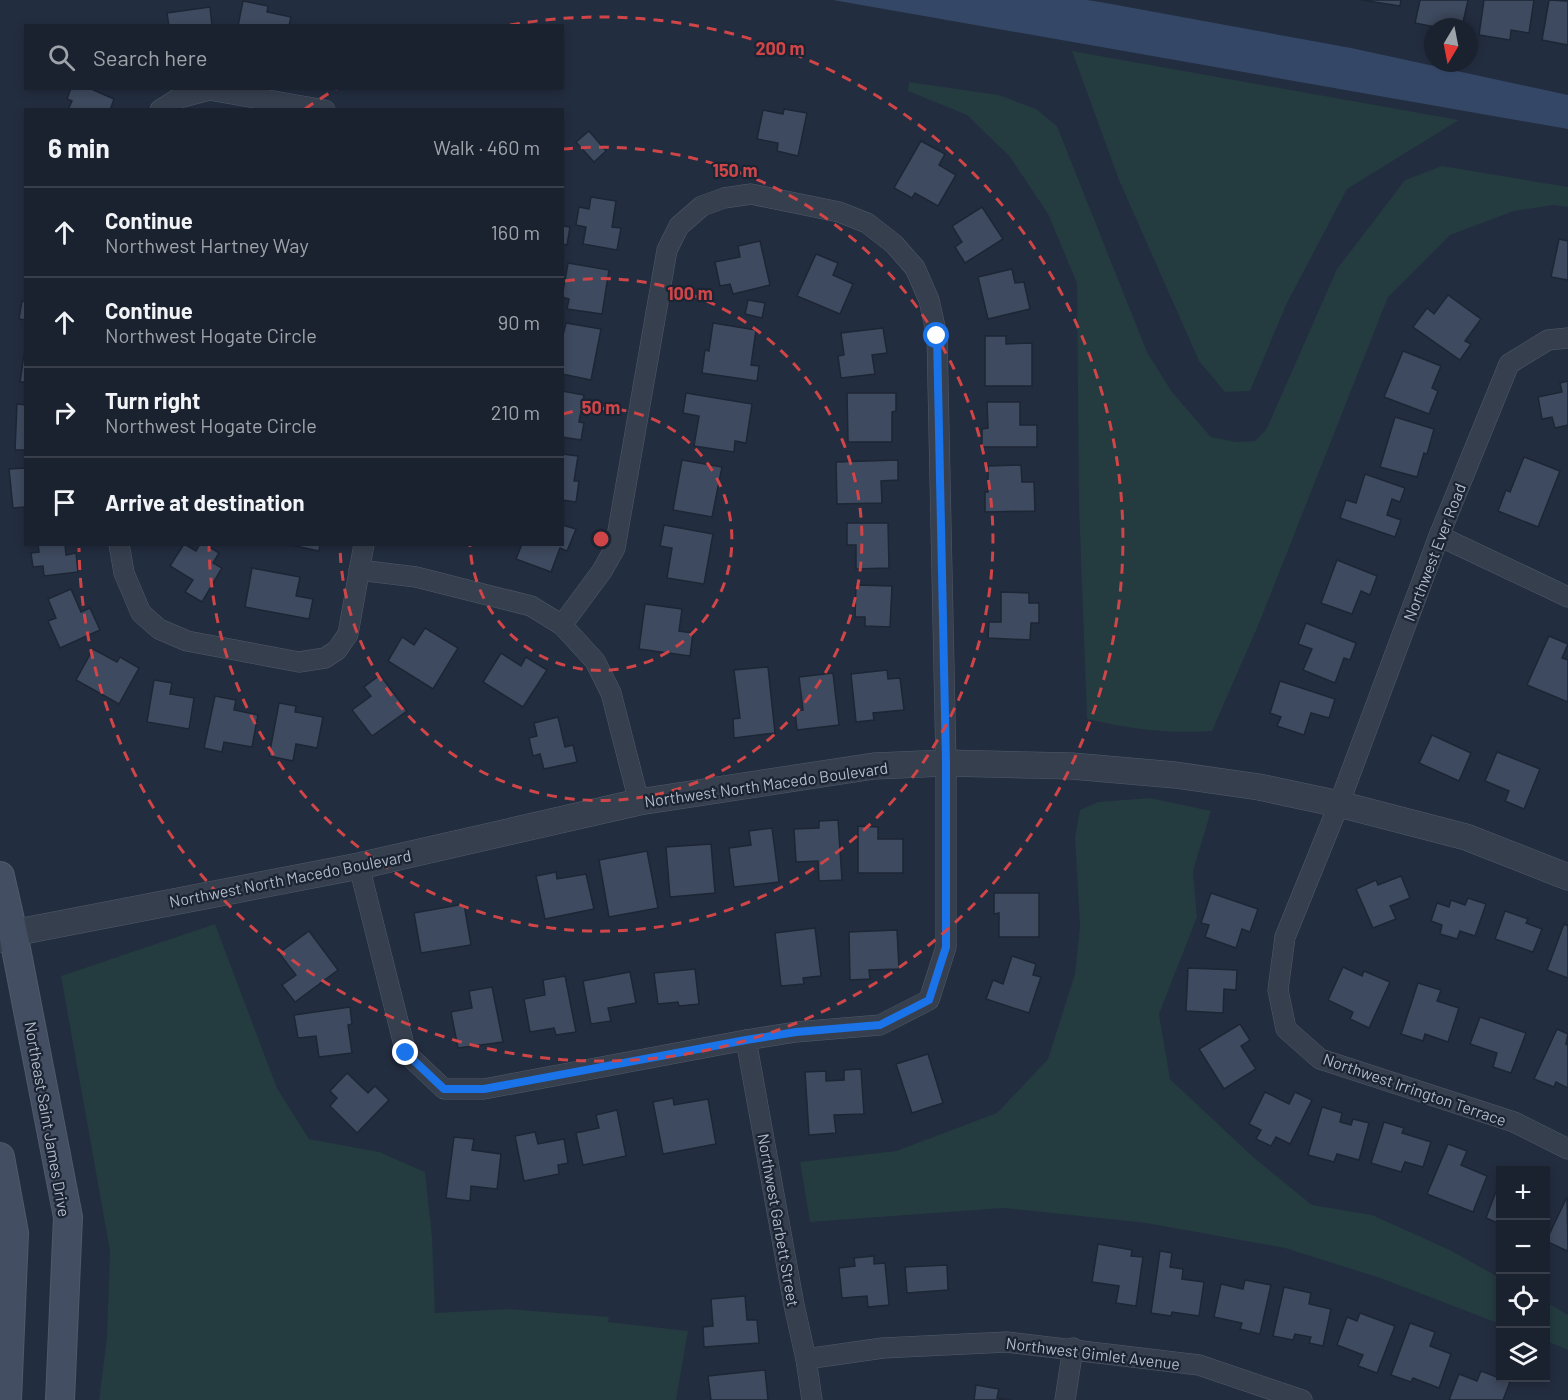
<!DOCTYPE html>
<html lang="en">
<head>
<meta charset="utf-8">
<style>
  :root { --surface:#1a222f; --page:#272f3b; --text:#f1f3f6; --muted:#9fa4aa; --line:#383f4b }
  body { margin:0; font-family:Barlow,sans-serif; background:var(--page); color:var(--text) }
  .controls { position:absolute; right:18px; bottom:18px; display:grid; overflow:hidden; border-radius:0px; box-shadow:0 3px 9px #0003 }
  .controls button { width:54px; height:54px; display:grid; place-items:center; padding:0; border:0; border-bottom:2px solid var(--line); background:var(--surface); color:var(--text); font:30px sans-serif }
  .compass { position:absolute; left:1424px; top:18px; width:54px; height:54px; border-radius:50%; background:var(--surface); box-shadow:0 3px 9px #0003; rotate:190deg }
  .stop { position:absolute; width:18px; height:18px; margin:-14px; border:4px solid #1a73e8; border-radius:50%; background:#fff }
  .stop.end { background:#1a73e8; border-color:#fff; box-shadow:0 2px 6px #0008 }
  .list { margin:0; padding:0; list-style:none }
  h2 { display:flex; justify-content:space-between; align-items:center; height:78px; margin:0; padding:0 24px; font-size:26px }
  h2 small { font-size:20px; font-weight:400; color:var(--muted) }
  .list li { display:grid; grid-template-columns:39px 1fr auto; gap:18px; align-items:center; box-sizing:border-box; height:90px; padding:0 24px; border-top:2px solid var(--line) }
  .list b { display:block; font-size:22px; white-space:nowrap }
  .list p { margin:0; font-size:20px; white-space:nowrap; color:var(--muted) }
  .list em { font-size:20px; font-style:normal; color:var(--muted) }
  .icon { flex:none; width:33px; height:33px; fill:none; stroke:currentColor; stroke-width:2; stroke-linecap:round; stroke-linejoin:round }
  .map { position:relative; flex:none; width:1568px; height:1400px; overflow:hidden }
  .search { position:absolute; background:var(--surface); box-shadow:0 3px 9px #0003; left:24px; top:24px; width:540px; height:66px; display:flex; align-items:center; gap:15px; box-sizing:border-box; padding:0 21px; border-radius:0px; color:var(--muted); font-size:22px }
  .panel { position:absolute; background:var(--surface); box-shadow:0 3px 9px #0003; left:24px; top:108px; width:540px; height:438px; border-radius:0px }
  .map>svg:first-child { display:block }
  .green { fill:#243b40 }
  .water { fill:#354767 }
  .building { fill:#3e4a5f; stroke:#1d2635; stroke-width:1.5 }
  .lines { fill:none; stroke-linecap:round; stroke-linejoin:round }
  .minor-casing { stroke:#515a69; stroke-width:21 }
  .tertiary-casing { stroke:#515a69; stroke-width:27 }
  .secondary-casing { stroke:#515a69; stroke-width:30 }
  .minor { stroke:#363f4e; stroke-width:20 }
  .tertiary { stroke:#363f4e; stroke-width:26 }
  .secondary { stroke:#444e62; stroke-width:28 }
  .route { stroke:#1a73e8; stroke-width:8 }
  .ring { fill:none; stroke:#cf4548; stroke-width:3; stroke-dasharray:10 8 }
  .labels { text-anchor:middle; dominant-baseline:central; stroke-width:4.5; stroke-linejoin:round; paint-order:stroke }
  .street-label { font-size:16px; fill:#b2baca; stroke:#1b2433 }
  .centre { fill:#cf4548; stroke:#1b2433; stroke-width:3 }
  .ring-label { font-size:18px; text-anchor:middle; font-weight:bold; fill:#cf4548; stroke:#1b2433; stroke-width:4.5; stroke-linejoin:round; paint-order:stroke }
</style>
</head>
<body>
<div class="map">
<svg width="1568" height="1400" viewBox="0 0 1568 1400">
  <rect width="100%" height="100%" fill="#222d3f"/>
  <g class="green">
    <polygon points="1072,51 1459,120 1347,189 1286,305 1250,391 1225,392 1199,361 1119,180"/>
    <path d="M909 82 999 95 1036 109 1057 126 1147 352 1172 392 1211 437 1236 442 1255 441 1266 430 1337 269 1405 180 1442 166 1568 187V207L1553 205 1514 211 1450 235 1388 297 1260 621 1212 731C1168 734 1130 729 1087 719L1079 506 1077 283 1048 214 1010 157 967 115 908 91Z"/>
    <polygon points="1150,798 1211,811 1193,871 1197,917 1159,1014 1170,1079 1252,1156 1312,1205 1372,1215 1450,1250 1500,1278 1500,1324 1383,1279 1285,1248 1146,1223 1004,1208 810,1222 800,1162 896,1151 997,1113 1048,1059 1075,974 1080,926 1075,837 1080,810 1098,802"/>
    <polygon points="215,924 277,1088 309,1139 379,1152 425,1172 432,1237 435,1313 509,1309 609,1317 608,1322 688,1331 676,1400 99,1400 107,1337 110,1251 61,976"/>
    <polygon points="1546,1302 1568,1315 1568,1350 1546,1341"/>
  </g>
  <polygon class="water" points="833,0 1087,0 1100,2 1351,48 1568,95 1568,129"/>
  <g class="building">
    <polygon points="1361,0 1401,0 1400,6"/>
    <polygon points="1420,0 1468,0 1462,27 1435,27 1415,23"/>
    <polygon points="1484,0 1534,0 1529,33 1511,30 1510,40 1479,35"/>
    <polygon points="1549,0 1568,1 1568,45 1542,40"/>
    <polygon points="243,1 268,6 267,12 291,17 289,26 238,26"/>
    <polygon points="210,7 212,26 169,26 167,13"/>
    <polygon points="71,88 89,88 114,99 110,110 68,110 72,101 67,99"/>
    <polygon points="784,109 807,113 798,156 777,151 778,143 757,139 763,110 783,114"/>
    <polygon points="589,131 606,151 594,162 576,142"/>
    <polygon points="921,141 945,154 939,165 956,175 938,206 915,193 912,198 894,188"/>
    <polygon points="591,197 616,201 612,227 621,228 617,250 583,244 586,227 576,225 579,207 589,209"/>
    <polygon points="982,207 1003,239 965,263 955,247 962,242 952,226"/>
    <polygon points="562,226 570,227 567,245 562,244"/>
    <polygon points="1559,239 1568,241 1568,280 1551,277"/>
    <polygon points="760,241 770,285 733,294 730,284 720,286 715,262 740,257 738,246"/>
    <polygon points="816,254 838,263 833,275 853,284 840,314 797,296"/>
    <polygon points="568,263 609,270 602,314 567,309 569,299 562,297"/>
    <polygon points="1012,269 1015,283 1024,282 1030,309 988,319 978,277"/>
    <polygon points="1448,295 1481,319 1465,341 1471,344 1460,360 1413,327 1427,308 1434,314"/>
    <polygon points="748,300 765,303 762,318 745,314"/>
    <polygon points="22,301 26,302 26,320 19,319"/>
    <polygon points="566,323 601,329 591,380 562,374 562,339"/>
    <polygon points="713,323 756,330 751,365 759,366 757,381 702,373 705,350 709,351"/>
    <polygon points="883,328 887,353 872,355 875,374 841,378 838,356 844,355 841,333"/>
    <polygon points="985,336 1006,336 1006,344 1032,343 1032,386 985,386"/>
    <polygon points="26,341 26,382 20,382"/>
    <polygon points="1403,351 1441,366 1432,388 1438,391 1429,414 1384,397"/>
    <polygon points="1568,381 1568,425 1555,428 1552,417 1542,419 1538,397 1562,392 1560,383"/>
    <polygon points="562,391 584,395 579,422 584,423 581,440 562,437"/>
    <polygon points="686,393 752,404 746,443 735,441 734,452 694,446 699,416 683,413"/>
    <polygon points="847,393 896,393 896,411 892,412 892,442 848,442"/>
    <polygon points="987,402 1020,402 1020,425 1037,425 1037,447 982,447 982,429 988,428"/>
    <polygon points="17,404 26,405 26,450 15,450"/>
    <polygon points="1395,417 1434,429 1427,454 1424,453 1417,477 1380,467"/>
    <polygon points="562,454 578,456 574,481 579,481 576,502 562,500"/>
    <polygon points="1524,457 1560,471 1538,527 1498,511 1506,490 1510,492"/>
    <polygon points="682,460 722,467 712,517 673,510"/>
    <polygon points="898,460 898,480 881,481 882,503 837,504 836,462"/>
    <polygon points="1021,465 1022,482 1034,482 1035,511 985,512 985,492 988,492 988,466"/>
    <polygon points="26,468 26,517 25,517 24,507 13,508 9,469"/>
    <polygon points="1365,474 1405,488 1400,502 1392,499 1387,515 1401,520 1395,537 1340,518 1346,500 1356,503"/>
    <polygon points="847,523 888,523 889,568 856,569 856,545 847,545"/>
    <polygon points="562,525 576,529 567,551 560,548 551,572 516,559 522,544 562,544"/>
    <polygon points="664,525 713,534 704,584 667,578 672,548 660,546"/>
    <polygon points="38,544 65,544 66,555 76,553 78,572 44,576 43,566 33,567 31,553 39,552"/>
    <polygon points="184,544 196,551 200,544 205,544 219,553 213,563 222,568 202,602 185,592 193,580 170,566"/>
    <polygon points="286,544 320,544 319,551"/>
    <polygon points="1337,560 1377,576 1370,595 1361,591 1352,614 1321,603"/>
    <polygon points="252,568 300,577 296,596 313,599 309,619 245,607"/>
    <polygon points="856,585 892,586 890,627 865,626 865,617 855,617"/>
    <polygon points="71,589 81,612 90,608 100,630 60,648 48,621 56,618 48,599"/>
    <polygon points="1001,592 1029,593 1029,603 1039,603 1039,623 1031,623 1030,640 988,638 989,622 1001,622"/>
    <polygon points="645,604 682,609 679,631 693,633 690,656 639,649"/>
    <polygon points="1306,623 1356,643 1350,660 1344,658 1335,683 1303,670 1312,649 1298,644"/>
    <polygon points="425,628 458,648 433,689 388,661 402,637 414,645"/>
    <polygon points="1549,636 1568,644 1562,658 1568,660 1568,702 1527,685"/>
    <polygon points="93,649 117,662 120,657 139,668 119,704 76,680"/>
    <polygon points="501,653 521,666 526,657 547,670 523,707 483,682"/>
    <polygon points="768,667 775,733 734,738 733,719 740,718 734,670"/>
    <polygon points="887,670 888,679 900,678 904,710 873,713 874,720 856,722 851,674"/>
    <polygon points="833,673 839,725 797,730 795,711 803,710 799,677"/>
    <polygon points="380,675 407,711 372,736 352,710 371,696 364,687"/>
    <polygon points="154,680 172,683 170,694 194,698 189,729 147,722"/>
    <polygon points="1280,681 1335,699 1329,718 1311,713 1304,735 1277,726 1281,717 1270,713"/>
    <polygon points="215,696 236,700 234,710 258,715 252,747 224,742 222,752 204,748"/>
    <polygon points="279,703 296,706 295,712 323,717 317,748 296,744 293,761 269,756"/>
    <polygon points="558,717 565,747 573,745 577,762 544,769 540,754 533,756 529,738 537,736 534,723"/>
    <polygon points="1432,735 1471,753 1459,781 1419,763"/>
    <polygon points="1497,752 1540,769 1524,809 1505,801 1509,791 1485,781"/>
    <polygon points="838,820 842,880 819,881 818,861 796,862 794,829 819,828 819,821"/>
    <polygon points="858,826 878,827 878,839 903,839 903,873 858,873"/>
    <polygon points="772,828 779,882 734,887 729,848 751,845 749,831"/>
    <polygon points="711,844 715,893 670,897 666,847"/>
    <polygon points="647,851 658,908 609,917 599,860"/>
    <polygon points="556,872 557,879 586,874 594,909 545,919 536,876"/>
    <polygon points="1401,876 1410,898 1390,906 1396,919 1373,928 1356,889 1376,880 1378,885"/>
    <polygon points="994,893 1039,893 1039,937 999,937 999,913 994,914"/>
    <polygon points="1211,893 1258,909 1250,932 1242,929 1236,948 1205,937 1209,925 1201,923"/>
    <polygon points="1468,898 1486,904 1475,936 1460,931 1457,939 1440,934 1442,925 1431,921 1437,903 1449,907 1451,900 1465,905"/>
    <polygon points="464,904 471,945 421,953 414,913"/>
    <polygon points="1505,911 1528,919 1526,923 1542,929 1533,952 1495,939"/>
    <polygon points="1564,924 1568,926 1568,978 1547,970"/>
    <polygon points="815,928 821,976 803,978 804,984 781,986 775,933"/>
    <polygon points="897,930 899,969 869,970 870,979 850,980 849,932"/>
    <polygon points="309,931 338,970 295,1002 282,985 296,975 279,953"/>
    <polygon points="1012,956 1036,964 1033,975 1041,977 1029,1013 986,999 993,980 1003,984"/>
    <polygon points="1343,967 1362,976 1364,971 1390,982 1369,1028 1350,1019 1353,1012 1328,1000"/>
    <polygon points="1188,968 1237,970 1236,990 1224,989 1223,1013 1186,1011"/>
    <polygon points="695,969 699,1004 679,1006 678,1002 658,1004 654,973"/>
    <polygon points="630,972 636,1003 608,1008 611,1021 591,1024 583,981"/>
    <polygon points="565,976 576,1032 556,1035 554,1028 530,1032 524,999 545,995 543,980"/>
    <polygon points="1418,983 1441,990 1437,1001 1459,1008 1448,1042 1425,1034 1423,1041 1401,1034"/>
    <polygon points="492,987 503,1042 458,1048 451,1012 472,1008 469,991"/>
    <polygon points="350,1007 352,1024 348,1025 352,1053 319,1057 316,1036 298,1038 294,1015"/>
    <polygon points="1480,1017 1526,1033 1511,1073 1493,1067 1497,1053 1470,1044"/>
    <polygon points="1240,1024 1250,1040 1241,1046 1256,1069 1224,1089 1199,1049"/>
    <polygon points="1557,1029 1568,1034 1566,1044 1568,1045 1568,1088 1556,1082 1554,1087 1534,1079"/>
    <polygon points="928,1054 943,1103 912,1113 896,1064"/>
    <polygon points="861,1069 864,1114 834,1115 836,1133 809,1135 805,1072 826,1071 826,1081 844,1080 844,1070"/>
    <polygon points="347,1073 368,1093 375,1086 389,1100 357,1133 330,1106 337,1098 330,1091"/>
    <polygon points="1265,1092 1289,1104 1295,1092 1312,1100 1290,1144 1276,1137 1271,1146 1256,1139 1261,1130 1249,1124"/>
    <polygon points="673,1098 674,1105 708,1099 716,1144 663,1154 653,1102"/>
    <polygon points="1322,1107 1342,1113 1340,1122 1351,1125 1353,1119 1369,1123 1359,1160 1337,1154 1334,1162 1308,1155"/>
    <polygon points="617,1110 626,1156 583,1165 576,1133 599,1128 596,1115"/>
    <polygon points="1384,1122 1404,1128 1402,1133 1431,1142 1423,1167 1405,1162 1401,1172 1371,1163"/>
    <polygon points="535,1132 538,1144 564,1139 568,1163 558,1165 559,1174 524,1181 515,1136"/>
    <polygon points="454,1137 474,1139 472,1150 501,1154 497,1189 471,1186 470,1201 446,1198"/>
    <polygon points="1448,1144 1467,1151 1461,1165 1487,1176 1473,1212 1427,1194"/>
    <polygon points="1500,1181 1500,1224 1486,1218"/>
    <polygon points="1567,1197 1568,1249 1567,1251 1546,1241"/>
    <polygon points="1098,1244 1132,1250 1131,1256 1143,1257 1136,1306 1116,1303 1119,1286 1092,1282"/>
    <polygon points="1160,1251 1172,1253 1170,1267 1183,1269 1182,1279 1204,1282 1199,1316 1172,1312 1171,1316 1151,1313"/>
    <polygon points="874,1256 874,1264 885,1263 889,1305 868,1307 867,1296 842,1298 839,1268 855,1266 854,1258"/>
    <polygon points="947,1265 948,1290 907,1293 905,1267"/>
    <polygon points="1245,1280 1271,1285 1260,1334 1240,1329 1242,1323 1214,1317 1221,1284 1243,1289"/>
    <polygon points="1284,1287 1311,1293 1309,1304 1331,1309 1323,1346 1309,1343 1311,1337 1295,1334 1293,1340 1273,1336"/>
    <polygon points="745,1296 747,1320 757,1320 759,1343 704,1347 703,1327 713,1326 711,1299"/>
    <polygon points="1360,1313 1395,1326 1377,1373 1358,1366 1363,1355 1337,1345 1347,1317 1357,1321"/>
    <polygon points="1410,1323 1435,1332 1430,1346 1451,1354 1439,1388 1413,1378 1411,1382 1391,1375"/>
    <polygon points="765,1370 768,1400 711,1400 708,1376"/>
    <polygon points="1481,1371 1510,1382 1503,1400 1449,1400 1459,1374 1477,1381"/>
    <polygon points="976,1385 999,1389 997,1398 1011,1400 974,1400"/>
  </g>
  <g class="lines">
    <g class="minor-casing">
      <g id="minor">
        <polyline points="160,110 179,98 209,90 325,110"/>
        <polyline points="1568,338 1548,340 1509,364 1439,536 1339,804 1285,937 1278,990 1286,1029 1320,1059 1514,1122 1568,1149"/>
        <polyline points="1439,536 1568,597"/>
        <polyline points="119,544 124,573 141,613 159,629 187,641 299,662 325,658 337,650 348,634 364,544"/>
        <polyline points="359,570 416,577 531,606 562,625 595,661 611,693 639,802"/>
        <polyline points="359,866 406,1053 444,1089 484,1089 746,1040 796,1032 880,1025 929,1000 946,947 946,763 937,336 929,300 915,268 894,244 867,223 839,212 751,194 724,198 702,206 679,226 667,250 615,548 602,571 562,625"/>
        <polyline points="746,1040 794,1305 806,1359 812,1400"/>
        <polyline points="806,1359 883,1348 1007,1342 1199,1365 1302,1400"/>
        <polyline points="1065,1400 1073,1348"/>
      </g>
    </g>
    <g class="tertiary-casing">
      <polyline id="tertiary" points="0,939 13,933 359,866 639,802 874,766 946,763 1072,766 1175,775 1259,787 1339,804 1466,837 1568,877"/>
    </g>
    <g class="secondary-casing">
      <g id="secondary">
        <polyline points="0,876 13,933 68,1217 60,1400"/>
        <polyline points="0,1157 14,1233 7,1400"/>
      </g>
    </g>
    <use href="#minor" class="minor"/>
    <use href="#tertiary" class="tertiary"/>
    <use href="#secondary" class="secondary"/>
  </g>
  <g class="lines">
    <polyline class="route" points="406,1053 444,1089 484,1089 746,1040 796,1032 880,1025 929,1000 946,947 946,763 937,336"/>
  </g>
  <g class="ring">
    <path d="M563 414A131 131 0 1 1 470 545"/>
    <path d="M565 281A261 261 0 1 1 340 546"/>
    <path d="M563 149A392 392 0 1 1 209 546"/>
    <path d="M305 109A522 522 0 0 1 336 89M510 25A522 522 0 1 1 79 548"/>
  </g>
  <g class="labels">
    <g class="street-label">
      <text transform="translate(1434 552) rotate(-69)">Northwest Ever Road</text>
      <text transform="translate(766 784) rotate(-8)">Northwest North Macedo Boulevard</text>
      <text transform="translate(290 878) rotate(-11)">Northwest North Macedo Boulevard</text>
      <text transform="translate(1415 1089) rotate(19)">Northwest Irrington Terrace</text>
      <text transform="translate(48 1119) rotate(80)">Northeast Saint James Drive</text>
      <text transform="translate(779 1220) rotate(80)">Northwest Garbett Street</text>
      <text transform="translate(1093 1353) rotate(7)">Northwest Gimlet Avenue</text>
    </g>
  </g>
  <circle cx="601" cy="539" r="9" class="centre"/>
  <g class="ring-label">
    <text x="780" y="55">200 m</text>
    <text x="735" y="177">150 m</text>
    <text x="690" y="300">100 m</text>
    <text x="601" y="414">50 m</text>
  </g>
</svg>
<div class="controls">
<button>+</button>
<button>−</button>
<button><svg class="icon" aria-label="locate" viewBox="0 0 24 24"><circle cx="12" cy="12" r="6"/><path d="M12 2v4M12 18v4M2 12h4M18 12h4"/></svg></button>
<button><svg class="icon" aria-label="layers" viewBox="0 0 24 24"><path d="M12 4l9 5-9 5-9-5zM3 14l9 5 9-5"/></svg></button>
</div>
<svg class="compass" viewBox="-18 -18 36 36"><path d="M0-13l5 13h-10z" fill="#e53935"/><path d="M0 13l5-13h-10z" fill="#9fa4aa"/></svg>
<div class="stop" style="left:937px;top:336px"></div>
<div class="stop end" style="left:406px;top:1053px"></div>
<div class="search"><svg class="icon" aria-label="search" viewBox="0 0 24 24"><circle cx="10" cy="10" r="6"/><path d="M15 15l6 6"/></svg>Search here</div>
<section class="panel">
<h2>6 min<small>Walk · 460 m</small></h2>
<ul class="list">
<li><svg class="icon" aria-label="ahead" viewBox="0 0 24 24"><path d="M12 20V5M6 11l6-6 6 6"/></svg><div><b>Continue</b><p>Northwest Hartney Way</p></div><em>160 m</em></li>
<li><svg class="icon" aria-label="ahead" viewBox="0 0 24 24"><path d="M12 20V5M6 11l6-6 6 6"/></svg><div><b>Continue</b><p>Northwest Hogate Circle</p></div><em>90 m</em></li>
<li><svg class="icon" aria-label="right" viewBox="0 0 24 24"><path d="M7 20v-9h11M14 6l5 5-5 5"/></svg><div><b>Turn right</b><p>Northwest Hogate Circle</p></div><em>210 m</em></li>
<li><svg class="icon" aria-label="arrive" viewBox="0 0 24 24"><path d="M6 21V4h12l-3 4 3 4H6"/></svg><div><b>Arrive at destination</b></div></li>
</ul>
</section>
</div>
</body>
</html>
